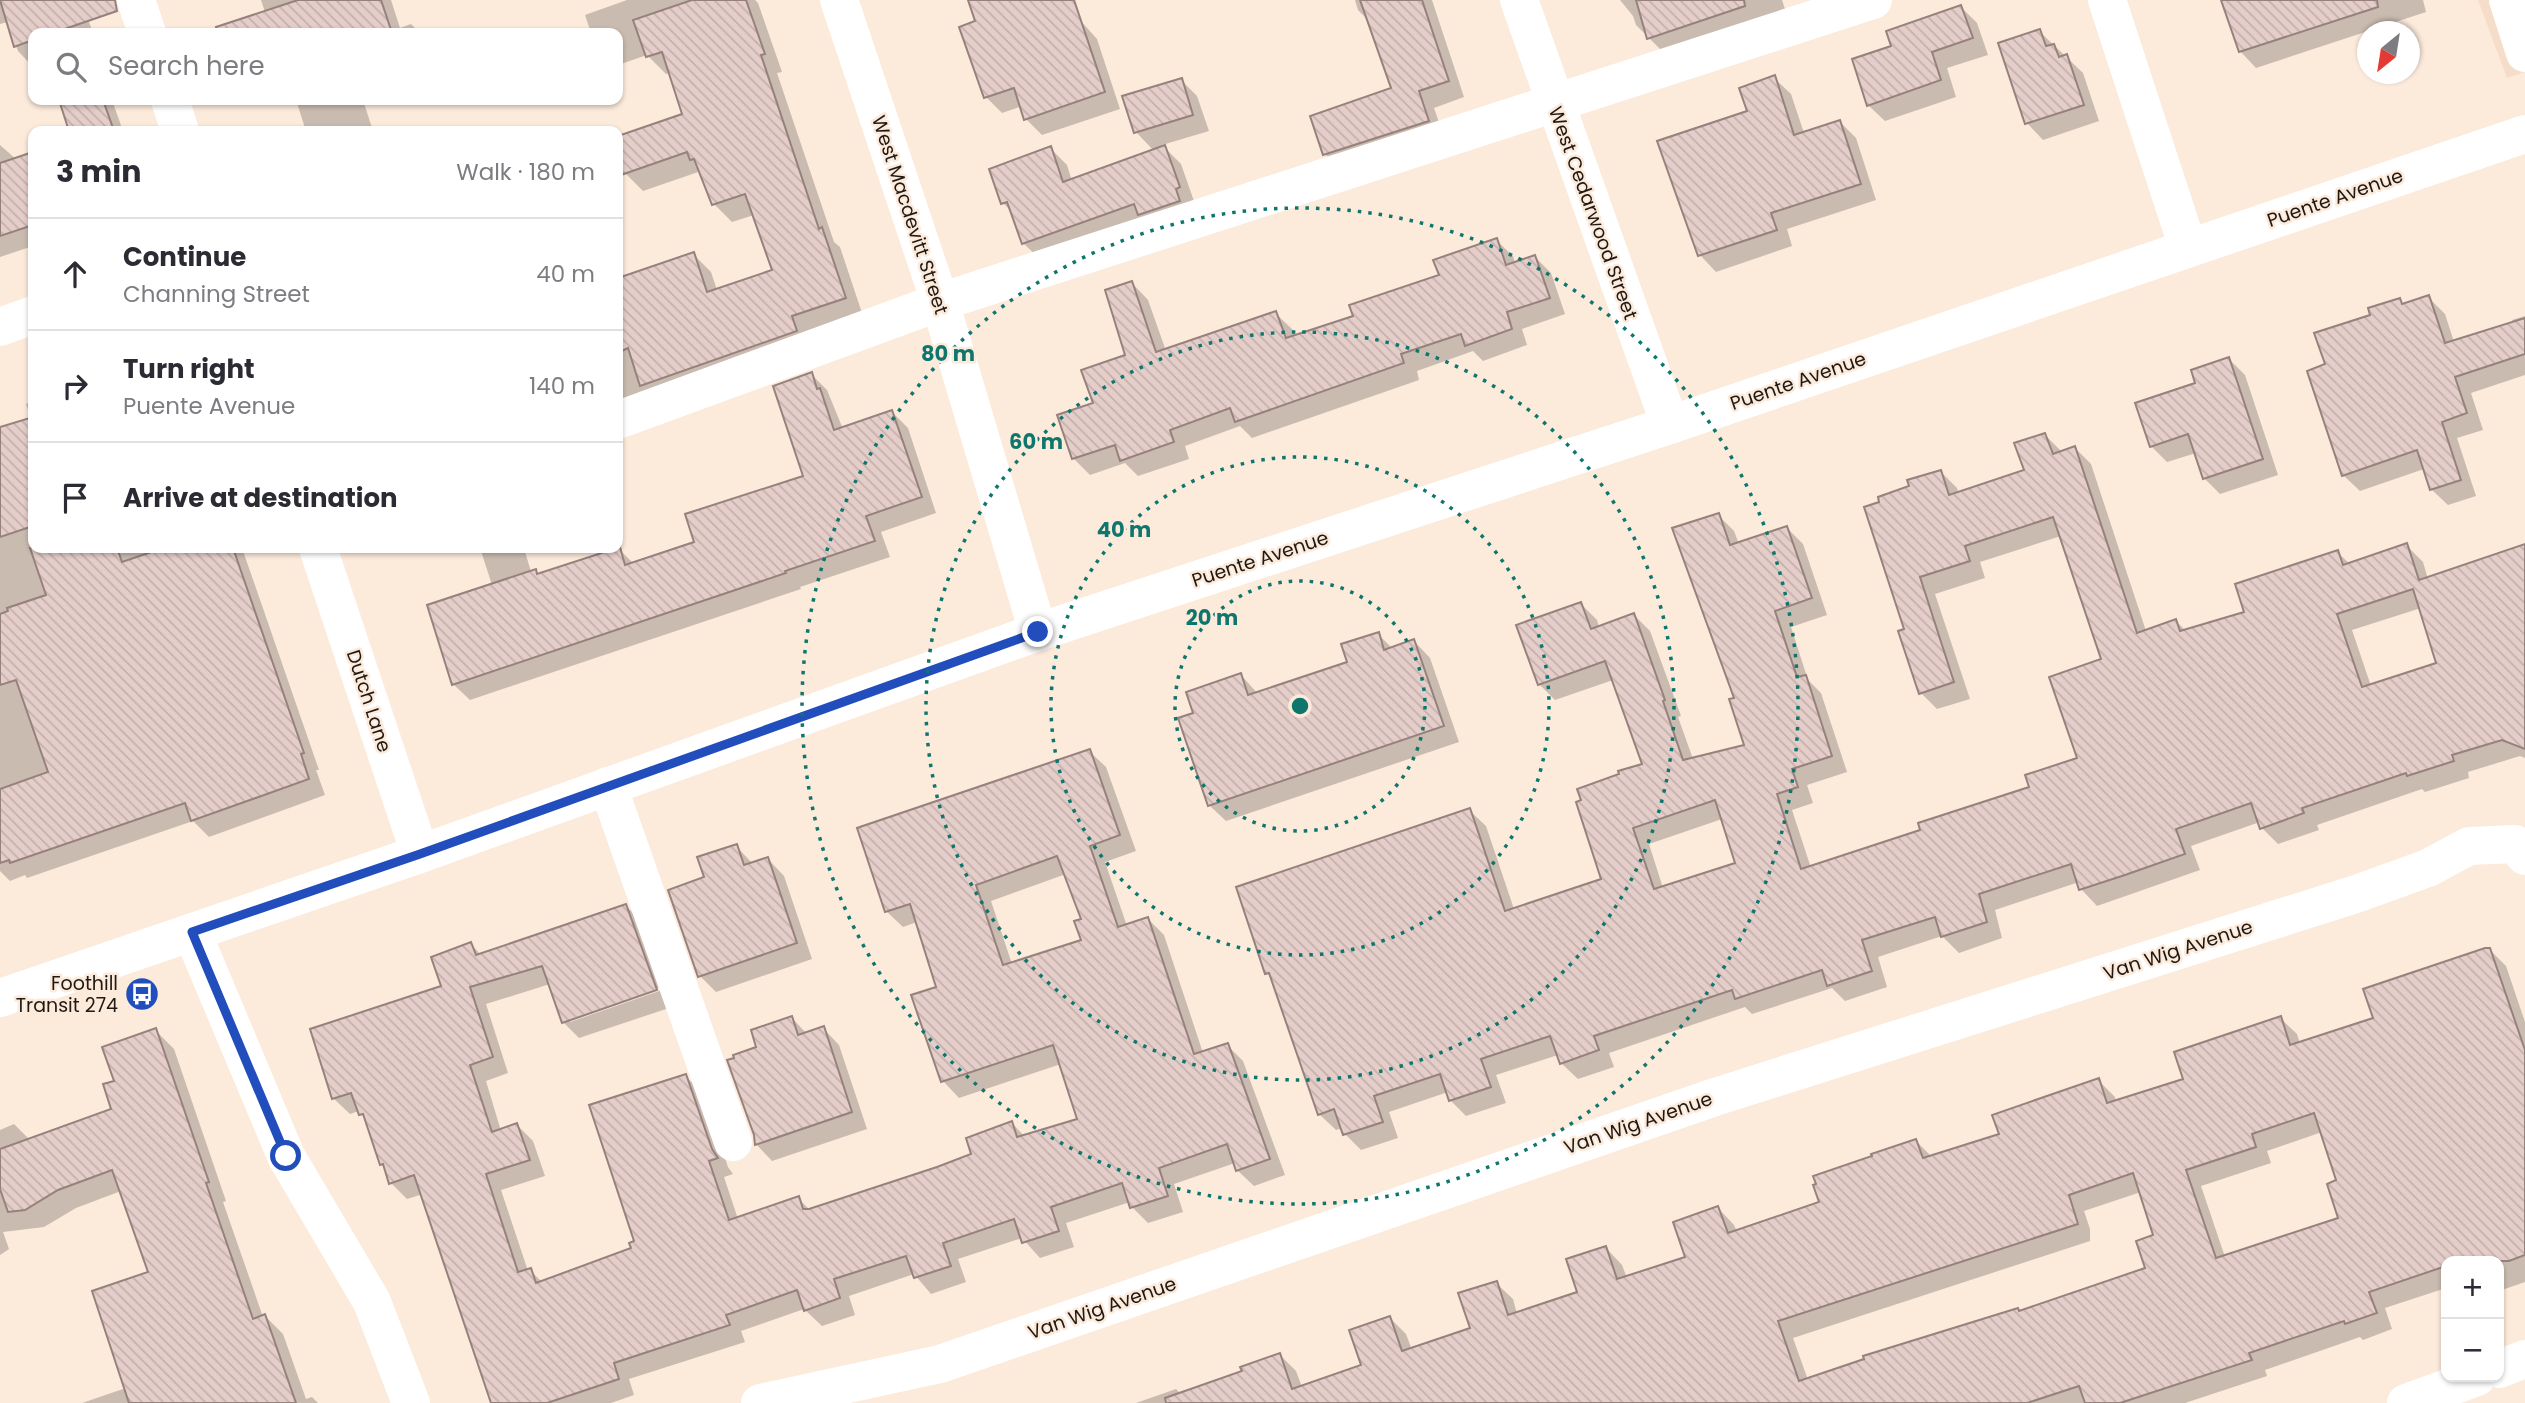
<!DOCTYPE html>
<html lang="en">
<head>
<meta charset="utf-8">
<style>
  :root { --surface:#fff; --page:#f7f7f7; --text:#2b2b33; --muted:#7c7c81; --line:#e1e1e2 }
  body { margin:0; font-family:Poppins,sans-serif; background:var(--page); color:var(--text) }
  .controls { position:absolute; right:21px; bottom:21px; display:grid; overflow:hidden; border-radius:14px; box-shadow:0 2px 5px #0004 }
  .controls button { width:63px; height:63px; display:grid; place-items:center; padding:0; border:0; border-bottom:2px solid var(--line); background:var(--surface); color:var(--text); font:35px sans-serif }
  .compass { position:absolute; left:2357px; top:21px; width:63px; height:63px; border-radius:50%; background:var(--surface); box-shadow:0 2px 5px #0004; rotate:210deg }
  .stop { position:absolute; width:21px; height:21px; margin:-16px; border:5px solid #214ebc; border-radius:50%; background:#fff }
  .stop.end { background:#214ebc; border-color:#fff; box-shadow:0 2px 7px #0008 }
  .list { margin:0; padding:0; list-style:none }
  h2 { display:flex; justify-content:space-between; align-items:center; height:91px; margin:0; padding:0 28px; font-size:30px }
  h2 small { font-size:23px; font-weight:400; color:var(--muted) }
  .list li { display:grid; grid-template-columns:46px 1fr auto; gap:21px; align-items:center; box-sizing:border-box; height:112px; padding:0 28px; border-top:2px solid var(--line) }
  .list b { display:block; font-size:26px; white-space:nowrap }
  .list p { margin:0; font-size:23px; white-space:nowrap; color:var(--muted) }
  .list em { font-size:23px; font-style:normal; color:var(--muted) }
  .icon { flex:none; width:38px; height:38px; fill:none; stroke:currentColor; stroke-width:2; stroke-linecap:round; stroke-linejoin:round }
  .map { position:relative; flex:none; width:2525px; height:1403px; overflow:hidden }
  .search { position:absolute; background:var(--surface); box-shadow:0 2px 5px #0004; left:28px; top:28px; width:595px; height:77px; display:flex; align-items:center; gap:18px; box-sizing:border-box; padding:0 24px; border-radius:14px; color:var(--muted); font-size:26px }
  .panel { position:absolute; background:var(--surface); box-shadow:0 2px 5px #0004; left:28px; top:126px; width:595px; height:427px; border-radius:14px }
  .map>svg:first-child { display:block }
  .built { fill:#f5ddc9 }
  .shadow { fill:#0003; fill-rule:evenodd }
  .building { fill:url(#building-back-hatch); stroke:#97817d; stroke-width:2; fill-rule:evenodd }
  .lines { fill:none; stroke-linecap:round; stroke-linejoin:round }
  .minor { stroke:#fff; stroke-width:38 }
  .major { stroke:#fff; stroke-width:38 }
  .route { stroke:#214ebc; stroke-width:9 }
  .ring { fill:none; stroke:#0f766e; stroke-width:3.5; stroke-dasharray:3.5 7 }
  .labels { text-anchor:middle; dominant-baseline:central; stroke-width:5; stroke-linejoin:round; paint-order:stroke }
  .street-label { font-size:19px; fill:#1f1813; stroke:#fceadb }
  .poi-label { font-size:19px; fill:#1f1813; stroke:#fceadb; text-anchor:end }
  .centre { fill:#0f766e; stroke:#fceadb; stroke-width:3.5 }
  .ring-label { font-size:21px; text-anchor:middle; font-weight:bold; fill:#0f766e; stroke:#fceadb; stroke-width:5; stroke-linejoin:round; paint-order:stroke }
</style>
</head>
<body>
<div class="map">
<svg width="2525" height="1403" viewBox="0 0 2525 1403">
  <defs>
    <pattern id="building-back-hatch" width="6" height="6" patternUnits="userSpaceOnUse" patternTransform="scale(1.75)"><rect width="6" height="6" fill="#e5cec9"/><path d="M-1 5l2 2M0 0l6 6M5-1l2 2" fill="none" stroke="#c4b0ac"/></pattern>
  </defs>
  <rect width="100%" height="100%" fill="#fceadb"/>
  <polygon class="built" points="2478,0 2525,0 2525,72 2507,78"/>
  <g class="shadow">
    <polygon points="0,0 81,0 93,33 33,33 33,67 18,51 8,22 0,24"/>
    <polygon points="261,0 391,0 400,28 411,24 420,33 272,33"/>
    <polygon points="627,0 755,0 758,3 782,72 777,73 834,242 840,247 863,316 618,418 618,280 693,254 711,272 717,290 774,271 754,215 732,222 714,204 701,171 643,191 625,173 618,151 618,138 684,115 670,73 666,74 647,55 618,65 618,33 591,33 585,15"/>
    <polygon points="970,0 1062,0 1097,39 1120,109 1042,135 1026,119 1022,106 1002,113 986,97 978,22"/>
    <polygon points="1355,0 1432,0 1464,97 1434,108 1444,137 1341,170 1325,154 1393,89 1370,22 1358,10"/>
    <polygon points="1620,0 1782,0 1787,15 1665,54 1636,25 1633,16"/>
    <polygon points="2233,0 2423,0 2426,12 2256,68 2240,51"/>
    <polygon points="1961,7 1977,23 1988,55 1947,68 1956,97 1885,121 1868,105 1894,47"/>
    <polygon points="2039,31 2083,73 2099,121 2043,140 2027,123"/>
    <polygon points="1774,78 1791,94 1804,133 1840,122 1856,138 1876,200 1787,229 1792,246 1716,272 1700,255 1749,112"/>
    <polygon points="1181,80 1197,96 1209,131 1162,145 1181,164 1195,204 1040,259 1023,243 1013,213 1003,203 1050,148 1067,165 1072,181 1154,151 1136,132"/>
    <polygon points="60,100 112,100 123,131 71,131"/>
    <polygon points="296,100 363,100 373,131 306,131"/>
    <polygon points="0,145 17,160 33,154 33,246 0,257"/>
    <polygon points="1496,240 1513,256 1515,263 1535,257 1551,273 1565,314 1522,329 1527,345 1483,361 1473,351 1417,371 1419,380 1252,438 1240,426 1185,446 1189,459 1138,476 1125,463 1090,475 1073,458 1095,404 1127,356 1132,283 1148,300 1166,351 1275,313 1292,329 1295,337 1355,317 1441,276"/>
    <polygon points="2428,297 2445,314 2454,342 2513,324 2512,320 2525,316 2525,375 2471,393 2483,430 2457,438 2476,496 2448,505 2431,489 2424,469 2360,491 2343,475 2327,365 2372,316 2399,300 2405,305"/>
    <polygon points="2229,359 2245,375 2278,475 2220,494 2204,478 2196,453 2167,462 2151,446 2197,384"/>
    <polygon points="811,374 827,390 843,429 892,412 908,428 936,513 881,532 890,557 800,587 801,589 470,700 453,684 492,585 480,548 524,548 531,572 535,571 539,575 619,549 634,564 696,543 805,477"/>
    <polygon points="33,401 33,424 26,404"/>
    <polygon points="0,429 29,441 33,454 33,548 242,548 319,770 316,770 325,795 209,837 193,821 27,878 25,875 10,881 0,871"/>
    <path d="M2045 435 2062 452 2075 448 2091 464 2146 631 2176 621 2186 631 2246 613 2337 552 2350 564 2406 545 2423 562 2428 579 2525 546V758L2520 756 2468 772 2469 778 2425 792 2422 789 2317 825 2319 830 2278 844 2262 828 2260 822 2191 846 2200 870 2097 906 2081 889 2079 882 1995 910 2002 938 1959 953 1942 936 1878 957 1887 987 1845 1001 1832 988 1752 1014 1745 1007 1609 1053 1614 1067 1578 1079 1561 1063 1558 1055 1496 1075 1506 1103 1466 1116 1450 1100 1448 1092 1389 1112 1398 1138 1361 1150 1345 1134 1343 1128 1336 1130 1319 1114 1273 980 1267 973 1469 810 1486 826 1514 909 1603 880 1644 765 1613 680 1555 700 1539 684 1581 604 1597 620 1599 627 1634 615 1650 631 1681 716 1678 717 1693 759 1746 746 1736 699 1718 515 1734 531 1739 544 1787 528 1803 544 1827 615 1791 627 1808 680 1821 693 1847 772 1807 785 1813 803 1792 810 1811 868 1922 831 2031 788 2079 759 2104 660 2061 536 1980 562 1985 578 1935 594 1970 699 1937 709 1921 693 1906 630 1911 487 1941 472 1957 488 1959 494 2026 472ZM2421 608 2438 664 2371 686 2352 630ZM1722 819 1737 864 1663 888 1649 844Z"/>
    <polygon points="1378,634 1393,649 1414,641 1430,658 1459,742 1226,821 1209,805 1195,714 1241,675 1258,694 1349,663"/>
    <path d="M1089 751 1106 767 1136 851 1105 862 1127 926 1148 919 1164 935 1203 1053 1227 1045 1243 1061 1285 1175 1254 1186 1237 1170 1235 1163 1174 1184 1183 1212 1148 1223 1132 1207 1130 1202 1066 1223 1074 1247 1040 1258 1022 1238 958 1259 966 1282 931 1294 914 1274 849 1296 855 1315 822 1326 804 1309 741 1331 745 1342 629 1379 634 1395 611 1403H493L423 1194 407 1199 391 1183 386 1169 381 1164 367 1121 359 1111 350 1114 333 1098 443 987 471 944 481 955 626 906 642 922 672 1007 579 1038 563 1022 550 984 486 1004 508 1073 486 1081 501 1131 517 1125 533 1141 545 1176 501 1190 528 1271 530 1270 542 1282 633 1250 685 1076 702 1092 728 1167 733 1174 724 1177 738 1219 798 1198 810 1210 974 1155 1012 1123 1025 1137 1080 1120 1061 1064 959 1098 943 1081 938 988 917 922 903 927 886 911ZM1066 874 1083 920V941L1012 964 991 901ZM664 986 665 989 570 1022V1018Z"/>
    <polygon points="736,846 753,864 768,859 784,876 812,959 716,992 700,976 706,878"/>
    <path d="M2490 950 2506 966 2525 1022V1282L2499 1291V1261H2446V1288L2385 1308 2392 1329 2363 1340 2360 1337 2265 1370 2267 1376 2185 1403H1136L1176 1389 1181 1394 1244 1372 1280 1355 1296 1371 1302 1387 1363 1366 1390 1318 1406 1334 1412 1350 1472 1329 1496 1283 1513 1299 1517 1314 1579 1293 1606 1248 1622 1265 1627 1278 1688 1258 1718 1208 1734 1225 1737 1232 1821 1203 1916 1141 1932 1157 2001 1135 2098 1080 2115 1097 2116 1102 2186 1080 2280 1018 2297 1034 2300 1044 2375 1020ZM2322 1132 2339 1181 2340 1219 2225 1257 2201 1186 2271 1163 2267 1151ZM2141 1192 2156 1236 2147 1270 1808 1380 1793 1338 2090 1241V1229L2084 1211Z"/>
    <polygon points="792,1018 807,1034 823,1028 839,1045 867,1129 772,1161 756,1144 759,1048"/>
    <polygon points="155,1030 174,1049 226,1201 223,1202 263,1317 265,1316 283,1334 306,1399 312,1397 318,1403 82,1403 126,1388 150,1273 121,1191 76,1208 44,1227 3,1232 9,1249 0,1255 0,1130 14,1124 30,1140 113,1110 116,1082"/>
  </g>
  <g class="building">
    <polygon points="0,0 115,0 117,11 53,33 33,33 33,40 14,47"/>
    <polygon points="298,0 381,0 392,33 217,33 216,27"/>
    <polygon points="692,0 746,0 765,54 761,55 819,229 822,227 846,298 792,316 797,331 640,386 628,348 618,353 618,278 694,252 707,292 772,270 745,194 712,205 694,159 690,160 687,152 618,176 618,136 682,114 662,52 646,57 633,20"/>
    <polygon points="968,0 1074,0 1105,92 1024,120 1014,88 984,98 959,27 975,21"/>
    <polygon points="1360,0 1422,0 1449,81 1419,91 1429,121 1323,155 1310,116 1391,88"/>
    <polygon points="1636,0 1744,0 1745,6 1647,39"/>
    <polygon points="2221,0 2377,0 2378,7 2239,52"/>
    <polygon points="1961,5 1973,38 1932,52 1941,80 1867,106 1852,59 1891,46 1886,31"/>
    <polygon points="2040,29 2046,46 2054,44 2059,57 2067,54 2084,105 2025,124 1998,43"/>
    <polygon points="1775,75 1794,135 1840,120 1861,184 1771,213 1777,230 1698,256 1657,141 1747,111 1739,88"/>
    <polygon points="1182,78 1193,115 1134,133 1122,96"/>
    <polygon points="59,100 103,100 114,131 69,131"/>
    <polygon points="1165,145 1180,187 1176,189 1180,201 1138,215 1134,204 1022,244 1007,202 1001,204 989,169 1051,146 1063,182"/>
    <polygon points="33,152 33,225 0,236 0,163"/>
    <polygon points="1497,238 1506,265 1535,255 1550,298 1507,312 1512,329 1465,346 1461,334 1401,354 1404,363 1235,422 1230,408 1170,430 1174,442 1120,461 1115,445 1072,459 1057,415 1093,403 1081,370 1125,355 1105,290 1132,281 1156,352 1276,311 1286,338 1353,316 1349,305 1439,275 1433,260"/>
    <polygon points="2429,295 2445,343 2525,318 2525,354 2455,377 2467,413 2442,422 2461,480 2430,490 2417,450 2342,476 2307,371 2325,364 2314,333 2370,315 2368,308 2400,298 2402,304"/>
    <polygon points="2229,357 2263,459 2203,479 2188,434 2150,447 2135,403 2195,383 2191,370"/>
    <polygon points="812,372 817,389 820,388 834,430 892,410 922,497 866,516 875,541 785,571 786,573 452,685 427,605 536,569 537,574 620,547 625,565 694,542 685,514 803,476 773,386"/>
    <polygon points="33,417 33,526 0,537 0,427"/>
    <path d="M2045 433 2053 454 2075 446 2137 633 2176 619 2180 631 2244 612 2235 584 2338 550 2343 565 2407 543 2419 580 2525 544V749L2502 740 2452 755 2454 761 2407 776 2406 773 2302 808 2304 813 2260 829 2251 803 2176 829 2185 854 2125 875 2079 890 2071 864 1979 894 1987 922 1941 937 1935 917 1862 940 1872 971 1827 986 1822 970 1735 999 1732 990 1594 1036 1599 1050 1560 1064 1550 1036 1481 1059 1491 1087 1449 1101 1440 1074 1374 1096 1383 1122 1343 1135 1334 1109 1318 1115 1269 973 1265 974 1236 887 1470 808 1505 911 1601 879 1576 802 1581 800 1577 789 1619 774 1618 771 1642 764 1605 661 1538 685 1516 625 1581 602 1591 629 1634 613 1665 700 1663 701 1683 760 1744 745 1729 699 1734 698 1672 528 1719 513 1730 545 1787 526 1812 598 1775 611 1797 677 1806 675 1832 756 1792 769 1798 787 1777 794 1801 869 1920 830 1918 823 2029 787 2025 775 2077 758 2049 677 2101 659 2053 517 1965 546 1970 561 1920 577 1954 682 1919 694 1898 631 1904 629 1864 507 1879 502 1878 497 1909 486 1907 480 1941 470 1949 495 2024 470 2014 443ZM2413 589 2436 663 2362 687 2337 614ZM1715 800 1735 863 1654 889 1633 828Z"/>
    <polygon points="30,548 117,548 122,562 163,548 233,548 304,753 301,754 309,779 191,821 185,803 10,863 9,860 0,863 0,789 48,772 16,680 0,685 0,614 8,611 7,608 46,595"/>
    <polygon points="1379,632 1384,650 1414,639 1444,726 1208,806 1178,718 1193,713 1186,692 1241,673 1248,695 1347,662 1341,644"/>
    <path d="M1090 749 1120 835 1090 846 1118 927 1148 917 1194 1054 1228 1043 1270 1159 1236 1171 1227 1144 1159 1168 1168 1196 1130 1208 1122 1183 1051 1207 1059 1231 1022 1243 1014 1219 943 1243 951 1266 914 1278 906 1256 834 1279 840 1298 804 1311 797 1290 726 1315 730 1325 614 1363 619 1379 547 1403H491L414 1175 389 1184 383 1164 380 1165 363 1114 359 1115 351 1093 332 1099 310 1029 441 986 431 957 471 942 476 955 626 904 657 990 562 1023 542 966 470 987 493 1057 470 1065 492 1132 517 1123 530 1160 486 1174 518 1272 531 1268 536 1283 631 1248 629 1243 634 1241 589 1105 686 1074 712 1149 718 1158 709 1161 729 1220 799 1196 803 1209H809L937 1167 971 1154 966 1138 1012 1121 1017 1137 1077 1119 1053 1045 941 1082 911 995 936 987 910 904 885 912 857 828ZM1057 856 1081 919 1074 921 1081 940 1003 965 976 885Z"/>
    <polygon points="737,844 744,865 768,857 797,943 698,977 668,890 704,877 697,857"/>
    <path d="M2485 948H2490L2525 1050V1255L2509 1261H2446V1266L2369 1292 2377 1313 2345 1324 2344 1321 2249 1353 2252 1360 2120 1403H2085L2079 1386 2027 1403H1166L1165 1398 1242 1371 1240 1367 1280 1353 1292 1389 1361 1365 1349 1330 1390 1316 1402 1351 1470 1328 1458 1293 1497 1281 1508 1315 1577 1292 1566 1259 1606 1246 1617 1279 1685 1257 1673 1222 1718 1206 1728 1233 1819 1202 1813 1185 1816 1184 1813 1176 1872 1156 1871 1154 1916 1139 1923 1158 1999 1134 1992 1115 2099 1078 2107 1103 2183 1079 2174 1052 2281 1016 2290 1045 2373 1018 2363 989ZM2314 1113 2336 1180 2327 1184 2338 1218 2216 1258 2186 1170 2256 1147 2252 1134ZM2133 1173 2153 1235 2136 1241 2145 1268 2019 1311 2018 1308 1863 1356 1864 1359 1799 1381 1778 1321 2078 1224 2069 1195Z"/>
    <polygon points="792,1016 798,1035 824,1026 852,1112 755,1145 754,1135 727,1060 734,1058 733,1055 756,1047 751,1030"/>
    <polygon points="156,1028 209,1182 206,1183 253,1319 265,1314 296,1403 129,1403 92,1291 148,1272 112,1170 58,1190 25,1210 8,1212 0,1189 0,1149 111,1109 103,1084 114,1081 102,1047"/>
  </g>
  <g class="lines">
    <g class="minor">
      <polyline points="136,0 147,33"/>
      <polyline points="839,0 940,302 1038,632"/>
      <polyline points="1519,0 1670,425"/>
      <polyline points="2107,0 2188,248"/>
      <polyline points="2508,0 2525,53"/>
      <polyline points="170,100 180,131"/>
      <polyline points="0,327 33,315"/>
      <polyline points="618,420 940,302 1873,0"/>
      <polyline points="318,548 420,854"/>
      <polyline points="608,786 733,1142"/>
      <polyline points="192,932 286,1156 372,1302 411,1403"/>
      <polyline points="2499,1369 2525,1359"/>
      <polyline points="760,1403 940,1364 1715,1097 2356,894 2428,868 2469,846 2515,844 2525,856"/>
      <polyline points="2406,1403 2477,1377"/>
    </g>
    <polyline class="major" points="0,998 420,854 1038,632 1670,425 2525,134"/>
  </g>
  <g class="lines">
    <polyline class="route" points="286,1156 192,932 420,854 1038,632"/>
  </g>
  <g class="ring">
    <circle cx="1300" cy="706" r="125"/>
    <circle cx="1300" cy="706" r="249"/>
    <circle cx="1300" cy="706" r="374"/>
    <circle cx="1300" cy="706" r="498"/>
  </g>
  <defs>
    <g id="bus-disc" transform="scale(1.75)"><circle r="9.5" fill="#214ebc" stroke="#fceadb"/><path d="M-5-6H5V4H4V6H2V4H-2V6H-4V4H-5ZM-3.5-4V0h7V-4ZM-3.5 1.2v1.5H-2V1.2ZM2 1.2v1.5H3.5V1.2Z" fill="#fff"/></g>
  </defs>
  <g fill-rule="evenodd">
    <use href="#bus-disc" x="142" y="994"/>
  </g>
  <g class="labels">
    <g class="street-label">
      <text transform="translate(2335 198) rotate(-19)">Puente Avenue</text>
      <text transform="translate(1593 213) rotate(70)">West Cedarwood Street</text>
      <text transform="translate(910 215) rotate(72)">West Macdevitt Street</text>
      <text transform="translate(1798 381) rotate(-19)">Puente Avenue</text>
      <text transform="translate(1260 559) rotate(-18)">Puente Avenue</text>
      <text transform="translate(369 701) rotate(72)">Dutch Lane</text>
      <text transform="translate(2178 950) rotate(-18)">Van Wig Avenue</text>
      <text transform="translate(1638 1123) rotate(-19)">Van Wig Avenue</text>
      <text transform="translate(1102 1308) rotate(-19)">Van Wig Avenue</text>
    </g>
    <g class="poi-label">
      <text x="118" y="983">Foothill<tspan x="118" dy="22">Transit 274</tspan></text>
    </g>
  </g>
  <circle cx="1300" cy="706" r="10" class="centre"/>
  <g class="ring-label">
    <text x="948" y="361">80 m</text>
    <text x="1036" y="449">60 m</text>
    <text x="1124" y="537">40 m</text>
    <text x="1212" y="625">20 m</text>
  </g>
</svg>
<div class="controls">
<button>+</button>
<button>−</button>
</div>
<svg class="compass" viewBox="-18 -18 36 36"><path d="M0-13l5 13h-10z" fill="#e53935"/><path d="M0 13l5-13h-10z" fill="#7c7c81"/></svg>
<div class="stop" style="left:286px;top:1156px"></div>
<div class="stop end" style="left:1038px;top:632px"></div>
<div class="search"><svg class="icon" aria-label="search" viewBox="0 0 24 24"><circle cx="10" cy="10" r="6"/><path d="M15 15l6 6"/></svg>Search here</div>
<section class="panel">
<h2>3 min<small>Walk · 180 m</small></h2>
<ul class="list">
<li><svg class="icon" aria-label="ahead" viewBox="0 0 24 24"><path d="M12 20V5M6 11l6-6 6 6"/></svg><div><b>Continue</b><p>Channing Street</p></div><em>40 m</em></li>
<li><svg class="icon" aria-label="right" viewBox="0 0 24 24"><path d="M7 20v-9h11M14 6l5 5-5 5"/></svg><div><b>Turn right</b><p>Puente Avenue</p></div><em>140 m</em></li>
<li><svg class="icon" aria-label="arrive" viewBox="0 0 24 24"><path d="M6 21V4h12l-3 4 3 4H6"/></svg><div><b>Arrive at destination</b></div></li>
</ul>
</section>
</div>
</body>
</html>
